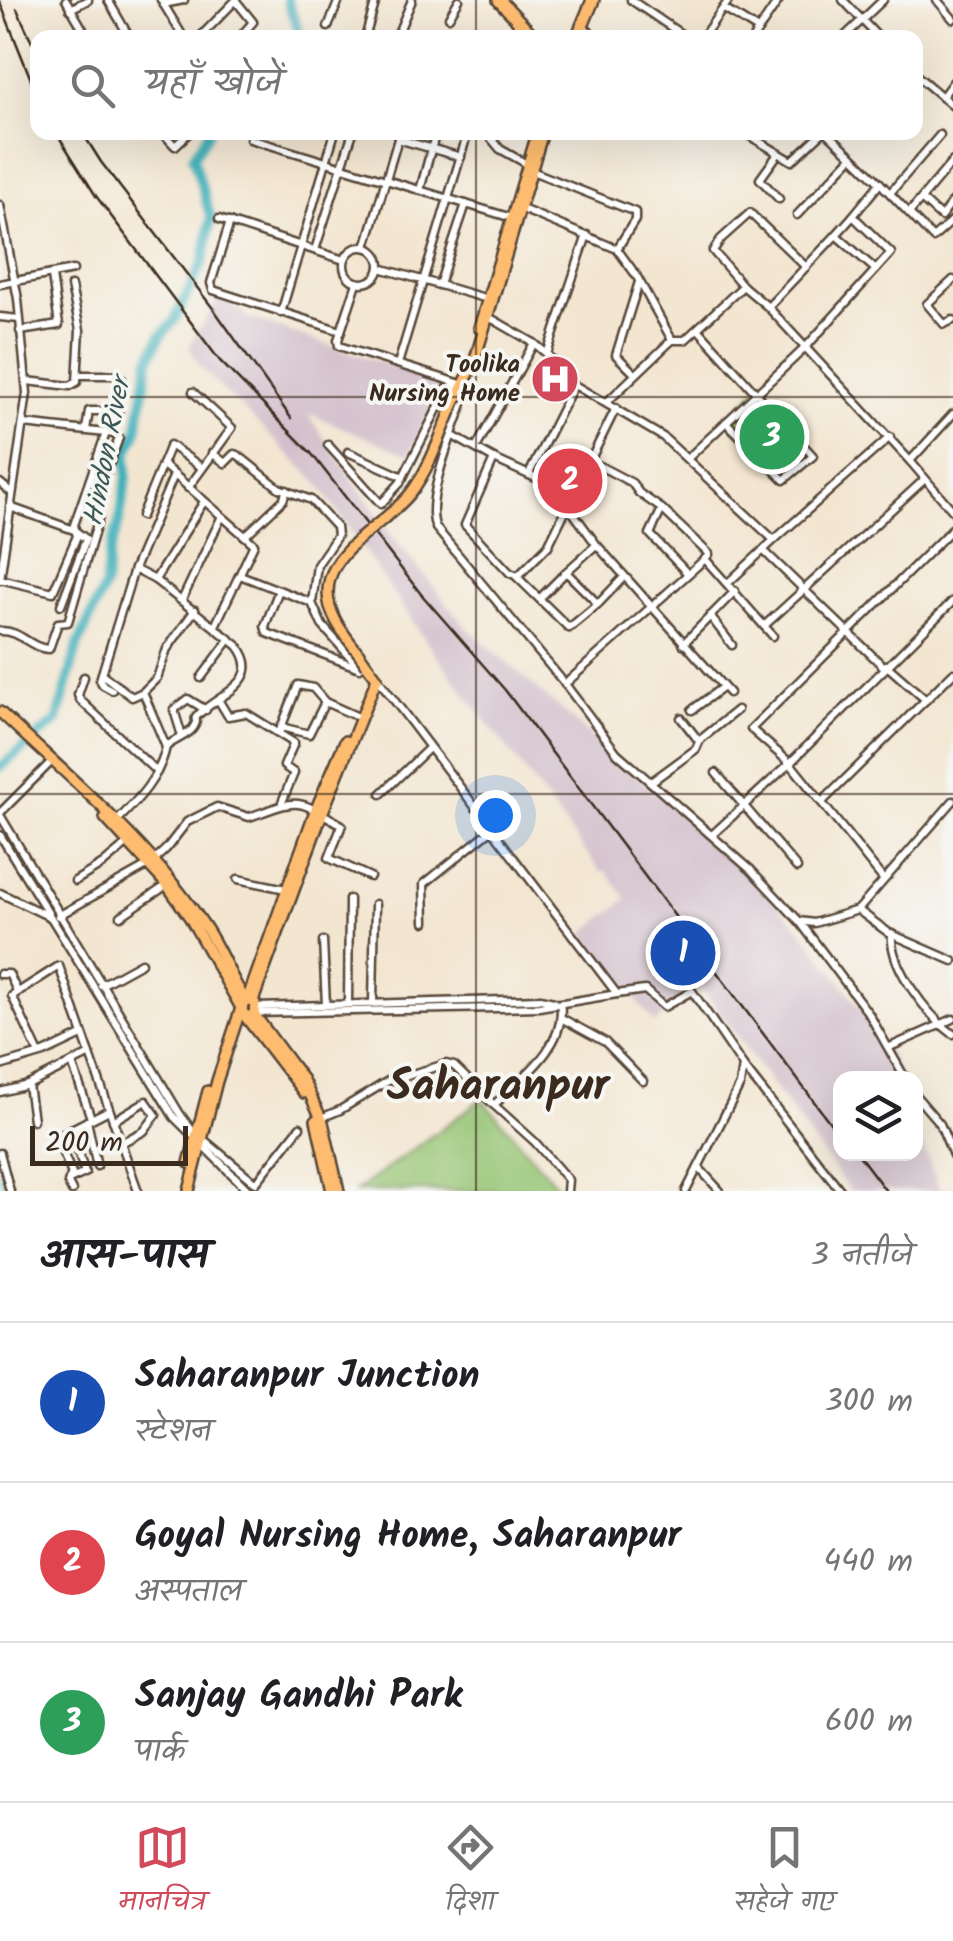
<!DOCTYPE html>
<html lang="hi">
<head>
<meta charset="utf-8">
<style>
  :root { --surface:#fff; --page:#f6f6f6; --text:#202124; --muted:#757577; --line:#e0e0e0; --accent:#d1495b }
  body { margin:0; font-family:Kalam,"Playpen Sans Deva",sans-serif; background:var(--page); color:var(--text) }
  .controls { position:absolute; right:30px; bottom:30px; display:grid; overflow:hidden; border-radius:20px; box-shadow:0 10px 40px #0002 }
  .controls button { width:90px; height:90px; display:grid; place-items:center; padding:0; border:0; border-bottom:2px solid var(--line); background:var(--surface); color:var(--text); font:50px sans-serif }
  .scale { position:absolute; left:30px; bottom:25px; width:158px; box-sizing:border-box; padding-left:10px; border:5px solid #3b2a1e; border-top:0; font-size:28px; line-height:35px; white-space:nowrap; color:#3b2a1e; -webkit-text-stroke:8px #f6f6f2; paint-order:stroke }
  .you { position:absolute; left:495px; top:815px; width:35px; height:35px; margin:-25px; border:8px solid #fff; border-radius:50%; background:#1a73e8; box-shadow:0 0 0 15px #1a73e833 }
  .badge { display:grid; place-items:center; width:65px; height:65px; border-radius:50%; background:var(--accent); color:#fff; font-size:32px; font-weight:700 }
  .pin { position:absolute; translate:-50% -50%; border:5px solid #fff; box-shadow:0 2px 10px #0006 }
  .list { margin:0; padding:0; list-style:none }
  h2 { display:flex; justify-content:space-between; align-items:center; height:130px; margin:0; padding:0 40px; font-size:42px }
  h2 small { font-size:32px; font-weight:400; color:var(--muted) }
  .list li { display:grid; grid-template-columns:65px 1fr auto; gap:30px; align-items:center; box-sizing:border-box; height:160px; padding:0 40px; border-top:2px solid var(--line) }
  .list b { display:block; font-size:38px; white-space:nowrap }
  .list p { margin:0; font-size:32px; white-space:nowrap; color:var(--muted) }
  .list em { font-size:32px; font-style:normal; color:var(--muted) }
  .icon { flex:none; width:55px; height:55px; fill:none; stroke:currentColor; stroke-width:2; stroke-linecap:round; stroke-linejoin:round }
  .map { position:relative; flex:none; width:953px; height:1191px; overflow:hidden }
  .search { position:absolute; background:var(--surface); box-shadow:0 10px 40px #0002; left:30px; right:30px; top:30px; height:110px; display:flex; align-items:center; gap:25px; box-sizing:border-box; padding:0 35px; border-radius:20px; color:var(--muted); font-size:38px }
  .sheet { height:610px; background:var(--surface) }
  nav { display:flex; justify-content:space-around; align-items:center; box-sizing:border-box; height:140px; border-top:2px solid var(--line); background:var(--surface); font-size:28px; color:var(--muted) }
  nav a { display:grid; justify-items:center; gap:5px }
  nav .on { color:var(--accent) }
  .map>svg:first-child { display:block }
  .industrial { fill:#d1bdca }
  .green { fill:#97c574; stroke:#697849; stroke-width:2.5 }
  .lines { fill:none; stroke-linecap:round; stroke-linejoin:round }
  .stream { stroke:#41b1bb; stroke-width:2.5 }
  .river { stroke:#41b1bb; stroke-width:10 }
  .minor-casing { stroke:#574639; stroke-width:11 }
  .major-casing { stroke:#574639; stroke-width:14 }
  .highway-casing { stroke:#574639; stroke-width:16 }
  .minor { stroke:#fff; stroke-width:6 }
  .major { stroke:#fdbc70; stroke-width:9 }
  .highway { stroke:#fdbc70; stroke-width:11 }
  .rail { stroke:#3b2a1e; stroke-width:2.5 }
  .major-bridge-casing { stroke:#574639; stroke-width:14; stroke-linecap:butt }
  .major-bridge { stroke:#fdbc70; stroke-width:9 }
  .grid { fill:none; stroke:#3b2a1e; stroke-width:2.5; stroke-opacity:0.55 }
  .labels { text-anchor:middle; dominant-baseline:central; stroke-width:8; stroke-linejoin:round; paint-order:stroke }
  .poi-label { font-size:25px; font-weight:bold; fill:#3b2a1e; stroke:#f6f6f2; text-anchor:end }
  .water-label { font-size:28px; font-style:italic; fill:#3d5955; stroke:#f6f6f2 }
  .town-label { font-size:45px; font-weight:bold; fill:#3b2a1e; stroke:#f6f6f2 }
</style>
</head>
<body>
<div class="map">
<svg width="953" height="1191" viewBox="0 0 953 1191">
  <rect width="100%" height="100%" fill="#f6f6f2"/>
  <filter id="ink" filterUnits="userSpaceOnUse"><feTurbulence type="fractalNoise" baseFrequency=".01" numOctaves="2"/><feDisplacementMap in="SourceGraphic" scale="20" xChannelSelector="R" yChannelSelector="G"/><feConvolveMatrix kernelMatrix="1 2 1 2 8 2 1 2 1" color-interpolation-filters="sRGB"/></filter>
  <filter id="wash" filterUnits="userSpaceOnUse"><feTurbulence type="fractalNoise" baseFrequency=".0048" numOctaves="4" result="noise"/><feDisplacementMap in="SourceGraphic" scale="40" xChannelSelector="R" yChannelSelector="G"/><feGaussianBlur stdDeviation="2.25" result="paint"/><feColorMatrix in="noise" values="0 0 0 0 0 0 0 0 0 0 0 0 0 0 0 0 0 1.4 0 .05"/><feComposite in="paint" operator="in"/></filter>
  <g filter="url(#wash)">
    <rect width="100%" height="100%" fill="#f3e6d1"/>
    <polygon class="industrial" points="218,299 241,309 246,317 442,383 409,455 307,413 389,532 465,626 757,881 808,938 867,1017 891,1056 899,1078 840,1078 840,1154 916,1154 916,1126 940,1191 850,1191 701,987 654,1023 584,933 627,899 605,870 601,872 433,651 318,483 201,368 189,347"/>
    <g class="green">
      <polygon points="756,389 812,453 789,475 727,421"/>
      <polygon points="482,1099 560,1189 558,1191 356,1191"/>
    </g>
    <g class="lines">
      <polyline class="stream" points="0,1174 4,1191"/>
      <g class="river">
        <polyline points="287,0 301,38"/>
        <polyline points="0,767 57,721 78,645 105,585 109,555 119,522 127,477 127,453 137,432 149,360 161,335 173,323 204,260 211,218 193,157 209,132"/>
      </g>
    </g>
  </g>
  <g filter="url(#ink)">
    <g class="lines">
      <g class="minor-casing">
        <g id="minor">
          <polyline points="66,0 88,38"/>
          <polyline points="108,0 130,38"/>
          <polyline points="161,0 184,38"/>
          <polyline points="631,0 687,38"/>
          <polyline points="843,0 879,38"/>
          <polyline points="937,0 953,19"/>
          <polyline points="236,1 253,22 239,38"/>
          <polyline points="163,4 184,0"/>
          <polyline points="70,9 88,0"/>
          <polyline points="724,9 758,30"/>
          <polyline points="449,17 459,0"/>
          <polyline points="328,27 339,0"/>
          <polyline points="583,27 599,38"/>
          <polyline points="199,38 236,0"/>
          <polyline points="365,38 376,0"/>
          <polyline points="396,38 412,0"/>
          <polyline points="511,38 519,21"/>
          <polyline points="702,38 729,0"/>
          <polyline points="753,38 779,0"/>
          <polyline points="843,38 883,0"/>
          <polyline points="916,75 953,106"/>
          <polyline points="942,97 953,82"/>
          <polyline points="162,132 175,146 190,132"/>
          <polyline points="486,132 500,149 527,164"/>
          <polyline points="743,132 792,161 823,132"/>
          <polyline points="827,132 880,183 853,216"/>
          <polyline points="250,139 512,218"/>
          <polyline points="398,139 461,157"/>
          <polyline points="778,154 760,179 779,199"/>
          <polyline points="532,171 635,212 635,220 617,249"/>
          <polyline points="880,183 933,238 953,220"/>
          <polyline points="420,190 436,132"/>
          <polyline points="890,193 940,135"/>
          <polyline points="922,200 941,217 953,201"/>
          <polyline points="0,205 18,299 27,393 0,580"/>
          <polyline points="522,209 617,249 636,275 672,340 685,340 743,286 768,307 910,461"/>
          <polyline points="910,212 953,161"/>
          <polyline points="797,215 852,157"/>
          <polyline points="219,219 344,260"/>
          <polyline points="230,222 211,283 213,290 341,331"/>
          <polyline points="587,235 547,354 571,383 663,437 774,540 890,437"/>
          <circle cx="362" cy="265" r="18"/>
          <polyline points="366,247 400,132"/>
          <polyline points="315,250 353,132"/>
          <polyline points="380,268 488,299"/>
          <polyline points="953,280 927,304 944,324 953,320"/>
          <polyline points="357,283 338,340 339,346 458,383"/>
          <polyline points="0,284 73,270"/>
          <polyline points="439,285 466,204"/>
          <polyline points="743,286 713,251 721,239 750,213 806,267"/>
          <polyline points="768,307 836,235"/>
          <polyline points="281,313 335,132"/>
          <polyline points="487,316 534,343"/>
          <polyline points="0,317 19,319"/>
          <polyline points="699,330 813,456 784,480 726,422"/>
          <polyline points="20,331 59,325 52,276"/>
          <polyline points="398,364 468,132"/>
          <polyline points="634,373 616,355 639,282"/>
          <polyline points="27,381 70,386 77,382 80,330 71,286"/>
          <path d="M464 388 465 398C455 428 423 501 436 528L565 684 617 753 751 870 799 921 814 923 858 910 953 801"/>
          <polyline points="607,402 672,340"/>
          <polyline points="953,414 910,461 953,511"/>
          <polyline points="24,424 115,434 119,438 105,476"/>
          <polyline points="86,430 89,411 118,411"/>
          <polyline points="453,436 494,459 465,525 510,573 518,576 548,546 616,408"/>
          <polyline points="328,445 381,504 400,483 448,388 462,385"/>
          <polyline points="476,448 534,343 547,354"/>
          <polyline points="348,452 403,477"/>
          <polyline points="212,453 225,463 234,454 238,455 279,488 311,500 336,527 337,536 317,565 312,603 322,625 360,668"/>
          <polyline points="494,459 573,495"/>
          <polyline points="687,459 805,348 891,253 853,216 836,235 876,270"/>
          <polyline points="590,461 632,483 639,493 662,509"/>
          <polyline points="162,464 254,544 215,626"/>
          <polyline points="529,474 574,385"/>
          <polyline points="0,483 12,493"/>
          <polyline points="188,488 232,428 193,392"/>
          <polyline points="10,507 74,530"/>
          <polyline points="569,507 596,544 729,693"/>
          <polyline points="141,516 170,445 201,467"/>
          <polyline points="245,536 283,500 287,490"/>
          <polyline points="596,545 566,572 598,604 624,577"/>
          <polyline points="764,551 884,667"/>
          <polyline points="705,559 773,636"/>
          <polyline points="134,569 155,580"/>
          <polyline points="240,575 312,603"/>
          <polyline points="516,576 569,628 598,604"/>
          <polyline points="0,579 53,592 77,536 74,525 106,433 114,427 122,379 117,375 78,375"/>
          <polyline points="728,583 774,540"/>
          <polyline points="279,590 265,626 267,633 357,667"/>
          <polyline points="540,598 566,572"/>
          <polyline points="182,600 221,518"/>
          <polyline points="61,605 86,539 78,533"/>
          <polyline points="710,616 732,645"/>
          <polyline points="764,626 925,479"/>
          <path d="M0 631C21 630 29 648 49 649L58 623 68 622 99 517"/>
          <polyline points="683,644 735,591"/>
          <polyline points="886,665 926,700"/>
          <polyline points="102,674 132,697 143,692"/>
          <polyline points="84,677 78,695 80,700 157,772"/>
          <polyline points="201,678 230,639"/>
          <polyline points="565,684 705,559 709,554 662,509 650,534 688,574"/>
          <polyline points="112,690 103,685 100,680 134,569 174,475"/>
          <polyline points="219,701 228,716 246,713 294,743 284,766 294,773 282,802"/>
          <polyline points="692,710 723,687"/>
          <polyline points="681,718 699,741"/>
          <polyline points="281,727 309,734 325,702"/>
          <polyline points="279,733 298,685 313,688 325,702 356,716"/>
          <polyline points="182,736 174,710 188,699 206,710"/>
          <polyline points="166,747 143,692 157,678 167,649 195,610"/>
          <polyline points="716,773 797,868"/>
          <polyline points="651,782 696,749 700,740 737,710"/>
          <polyline points="381,794 429,748"/>
          <polyline points="822,802 953,673"/>
          <polyline points="0,813 48,765"/>
          <polyline points="0,815 180,1114 191,1129 256,1183 300,1127"/>
          <path d="M117 821C138 800 160 777 166 747 173 740 188 736 193 728 201 716 190 723 200 713 220 694 265 681 238 646L155 580 203 503"/>
          <polyline points="0,835 174,1117 249,1191"/>
          <polyline points="712,835 790,763 953,601"/>
          <polyline points="238,879 286,889"/>
          <polyline points="883,879 790,763 751,729 953,528"/>
          <polyline points="75,881 103,864 128,843"/>
          <polyline points="0,893 50,917"/>
          <polyline points="858,910 889,933 953,961"/>
          <path d="M58 916 149 865 166 849 187 822 217 807 249 817C300 799 294 797 342 825L329 858 370 877"/>
          <polyline points="121,916 167,885"/>
          <polyline points="425,922 424,884 491,830"/>
          <polyline points="800,922 869,1014 905,1078"/>
          <path d="M892 934C889 966 928 1016 953 1034"/>
          <polyline points="323,941 326,1005"/>
          <polyline points="0,974 9,974 17,991"/>
          <polyline points="101,985 141,963"/>
          <polyline points="617,994 645,990 664,1007 692,991 743,1066 740,1085 686,1191"/>
          <polyline points="373,1003 375,904"/>
          <path d="M560 1003C568 1045 522 1078 494 1105L535 1142 568 1180 567 1191"/>
          <polyline points="348,1004 349,899"/>
          <polyline points="257,1007 540,999 554,1002"/>
          <polyline points="255,1013 539,1007 617,994 378,679"/>
          <polyline points="563,1019 605,1042 643,1081"/>
          <polyline points="890,1047 953,1019"/>
          <polyline points="39,1054 12,996 59,966 138,1191"/>
          <polyline points="72,1063 91,1118"/>
          <polyline points="0,1066 44,1053 82,1035"/>
          <polyline points="743,1066 841,1191"/>
          <polyline points="28,1085 33,1120"/>
          <polyline points="0,1092 28,1085 90,1054"/>
          <polyline points="916,1096 940,1124 953,1155"/>
          <polyline points="321,1118 340,1110 388,1081 446,1064 454,1066 494,1105"/>
          <polyline points="87,1121 97,1166"/>
          <polyline points="113,1121 146,1101 156,1115 144,1131 121,1143"/>
          <polyline points="0,1153 10,1191"/>
          <polyline points="700,1169 720,1191"/>
          <polyline points="69,1180 85,1173 71,1129"/>
          <polyline points="72,1191 68,1183 72,1174 56,1137 109,1110"/>
        </g>
      </g>
      <g class="major-casing">
        <g id="major">
          <polyline points="479,328 536,137"/>
          <polyline points="457,397 473,366 543,132"/>
          <path d="M0 712C72 780 149 843 204 925 220 948 230 976 245 1000"/>
          <polyline points="105,818 167,885 190,918 240,1006"/>
          <polyline points="247,1000 315,811 345,741"/>
          <polyline points="253,1001 322,814 377,678 367,665"/>
          <polyline points="254,1014 249,1017 242,1013 243,1002 250,1000 255,1003 254,1014 303,1080 323,1122 339,1191"/>
          <polyline points="244,1015 304,1093"/>
          <polyline points="316,1120 332,1191"/>
          <polyline points="189,1163 208,1091"/>
          <polyline points="189,1191 217,1081 240,1011"/>
        </g>
      </g>
      <g class="highway-casing">
        <g id="highway">
          <polyline points="499,0 535,38"/>
          <polyline points="577,38 593,0"/>
        </g>
      </g>
      <use href="#minor" class="minor"/>
      <use href="#major" class="major"/>
      <use href="#highway" class="highway"/>
      <g class="rail">
        <polyline points="0,2 38,97"/>
        <polyline points="17,9 38,55"/>
        <polyline points="56,132 96,196 220,361 311,453 421,594 505,690 840,1136"/>
        <polyline points="82,132 101,162 215,311 291,418"/>
        <polyline points="858,1154 886,1191"/>
      </g>
      <g class="major-bridge-casing">
        <path id="major-bridge" d="M367 665C357 650 344 636 336 621 303 560 379 532 410 494 431 467 443 428 457 397"/>
      </g>
      <use href="#major-bridge" class="major-bridge"/>
    </g>
  </g>
  <path class="grid" d="M476 0V38M476 132V1191M0 397H953M0 794H953"/>
  <defs>
    <g id="hospital-disc" transform="scale(2.5)"><circle r="9.5" fill="#d1495b" stroke="#f6f6f2"/><path d="M-5-5h3v3.5h4V-5h3V5h-3V1.5h-4V5h-3Z" fill="#fff"/></g>
  </defs>
  <g fill-rule="evenodd">
    <use href="#hospital-disc" x="555" y="379"/>
  </g>
  <g class="labels">
    <g class="poi-label">
      <text x="520" y="365">Toolika<tspan x="520" dy="29">Nursing Home</tspan></text>
    </g>
    <g class="water-label">
      <text transform="translate(108 452) rotate(-79)">Hindon River</text>
    </g>
    <g class="town-label">
      <text x="498" y="1088">Saharanpur</text>
    </g>
  </g>
</svg>
<div class="controls">
<button><svg class="icon" aria-label="layers" viewBox="0 0 24 24"><path d="M12 4l9 5-9 5-9-5zM3 14l9 5 9-5"/></svg></button>
</div>
<div class="scale">200 m</div>
<div class="you"></div>
<div class="pin badge" style="left:683px;top:953px;background:#1a4fb4">1</div>
<div class="pin badge" style="left:570px;top:481px;background:#e0444e">2</div>
<div class="pin badge" style="left:772px;top:437px;background:#2e9e5b">3</div>
<div class="search"><svg class="icon" aria-label="search" viewBox="0 0 24 24"><circle cx="10" cy="10" r="6"/><path d="M15 15l6 6"/></svg>यहाँ खोजें</div>
</div>
<section class="sheet">
<h2>आस-पास<small>3 नतीजे</small></h2>
<ul class="list">
<li><span class="badge" style="background:#1a4fb4">1</span><div><b>Saharanpur Junction</b><p>स्टेशन</p></div><em>300 m</em></li>
<li><span class="badge" style="background:#e0444e">2</span><div><b>Goyal Nursing Home, Saharanpur</b><p>अस्पताल</p></div><em>440 m</em></li>
<li><span class="badge" style="background:#2e9e5b">3</span><div><b>Sanjay Gandhi Park</b><p>पार्क</p></div><em>600 m</em></li>
</ul>
</section>
<nav>
<a class="on"><svg class="icon" aria-label="map" viewBox="0 0 24 24"><path d="M3 6l6-2 6 2 6-2v14l-6 2-6-2-6 2zM9 4v14M15 6v14"/></svg>मानचित्र</a>
<a><svg class="icon" aria-label="directions" viewBox="0 0 24 24"><path d="M12 3l9 9-9 9-9-9zM9 14v-3h6M13 9l2 2-2 2"/></svg>दिशा</a>
<a><svg class="icon" aria-label="saved" viewBox="0 0 24 24"><path d="M7 4h10v16l-5-4-5 4z"/></svg>सहेजे गए</a>
</nav>
</body>
</html>
